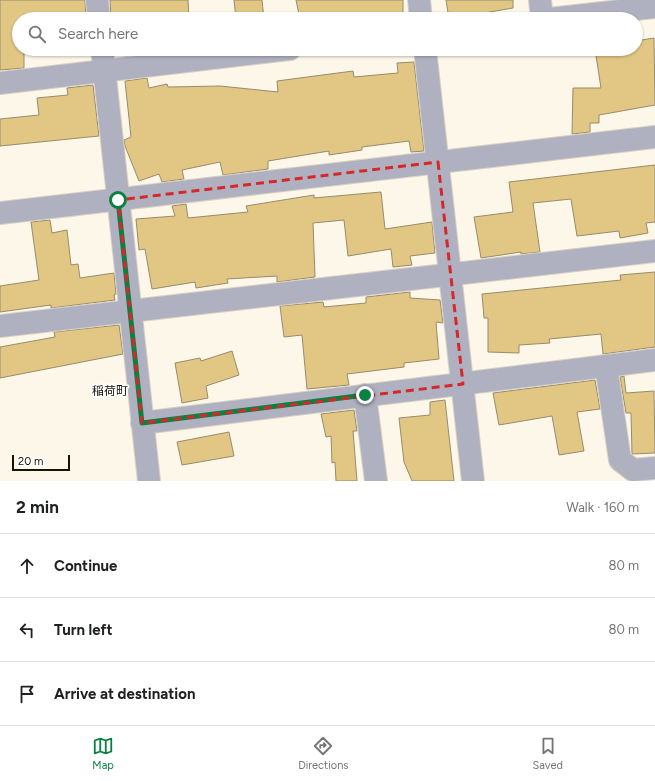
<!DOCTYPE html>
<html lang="en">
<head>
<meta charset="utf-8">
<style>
  :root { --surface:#fff; --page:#f6f6f6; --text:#202124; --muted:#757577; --line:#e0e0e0; --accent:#0b8043 }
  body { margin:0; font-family:Figtree,"Noto Sans JP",sans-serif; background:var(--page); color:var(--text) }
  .scale { position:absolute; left:12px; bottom:10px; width:58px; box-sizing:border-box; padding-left:4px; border:2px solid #171206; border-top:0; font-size:11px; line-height:14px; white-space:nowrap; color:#171206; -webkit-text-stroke:3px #fff; paint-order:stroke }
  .stop { position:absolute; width:12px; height:12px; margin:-9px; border:3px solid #0b8043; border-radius:50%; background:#fff }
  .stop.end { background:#0b8043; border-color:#fff; box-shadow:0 1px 4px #0008 }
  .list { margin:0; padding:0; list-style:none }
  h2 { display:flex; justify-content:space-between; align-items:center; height:52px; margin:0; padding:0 16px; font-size:17px }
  h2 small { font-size:13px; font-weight:400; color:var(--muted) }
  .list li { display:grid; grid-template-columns:26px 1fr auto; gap:12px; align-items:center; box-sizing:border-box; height:64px; padding:0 16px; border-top:1px solid var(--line) }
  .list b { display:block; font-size:15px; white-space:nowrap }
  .list em { font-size:13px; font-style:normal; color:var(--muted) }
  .icon { flex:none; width:22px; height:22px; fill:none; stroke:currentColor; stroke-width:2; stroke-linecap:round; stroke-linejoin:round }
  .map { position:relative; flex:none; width:655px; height:481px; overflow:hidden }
  .search { position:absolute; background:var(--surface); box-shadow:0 1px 3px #0004; left:12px; right:12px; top:12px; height:44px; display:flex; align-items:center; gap:10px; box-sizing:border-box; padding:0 14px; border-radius:22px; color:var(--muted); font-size:15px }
  .sheet { height:244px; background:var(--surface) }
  nav { display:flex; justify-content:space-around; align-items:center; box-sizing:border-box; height:56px; border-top:1px solid var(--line); background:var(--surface); font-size:11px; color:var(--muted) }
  nav a { display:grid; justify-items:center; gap:2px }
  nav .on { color:var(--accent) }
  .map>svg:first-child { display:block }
  .building { fill:#e1c684; stroke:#998b6b }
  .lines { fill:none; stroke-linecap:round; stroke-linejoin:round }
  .minor-casing { stroke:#d8d2c5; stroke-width:24 }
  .minor { stroke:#b0b1c0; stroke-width:22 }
  .route { stroke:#0b8043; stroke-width:5 }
  .marked { fill:none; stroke:#d62828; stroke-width:3; stroke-dasharray:8 5; stroke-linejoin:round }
  .labels { text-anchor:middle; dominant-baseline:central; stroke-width:3.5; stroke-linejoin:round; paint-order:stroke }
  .neighbourhood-label { font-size:12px; fill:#171206; stroke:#fff }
</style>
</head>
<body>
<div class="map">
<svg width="655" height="481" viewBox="0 0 655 481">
  <rect width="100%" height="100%" fill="#fdf7e9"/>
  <g class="building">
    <polygon points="0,0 85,0 86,19 19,19 19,49 24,49 24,68 0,70"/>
    <polygon points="110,0 188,0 189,19 111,19"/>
    <polygon points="234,0 262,0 264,19 236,19"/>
    <polygon points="296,0 403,0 403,19 336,19 335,14 300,19"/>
    <polygon points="446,0 513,0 513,8 449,19"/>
    <polygon points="654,38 655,105 599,115 599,123 590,123 590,132 572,134 573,88 601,88 595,49 636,49 636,41"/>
    <polygon points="124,49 143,49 144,54 125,56"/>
    <polygon points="414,62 424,151 411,152 409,141 362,147 362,150 329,155 329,151 268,161 268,169 223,175 220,162 182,170 184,179 162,182 159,174 139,181 125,146 124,140 131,137 125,81 147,78 149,88 167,84 168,87 220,86 278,92 277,81 353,71 354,77 398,73 397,63"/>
    <polygon points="93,85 99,136 0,146 0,119 39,115 37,98 68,95 67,88"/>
    <polygon points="655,165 655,222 646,223 648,233 620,238 619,231 577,236 571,199 533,203 540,252 521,254 521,252 481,258 474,217 513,212 509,182"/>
    <polygon points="381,192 385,229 432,222 435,253 410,256 412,265 393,267 391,249 348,256 344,220 313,223 315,277 277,282 277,276 227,279 228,283 196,288 195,282 152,289 145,249 139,250 136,219 175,216 172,206 186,204 188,218 248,212 246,206 314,195 314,198"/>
    <polygon points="50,220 52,233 67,230 71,265 78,264 80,278 114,273 116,294 114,295 115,300 51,308 51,305 0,312 0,286 39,280 31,222"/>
    <polygon points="655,272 655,347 603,354 601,334 549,339 550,343 519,345 519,353 488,352 488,318 484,318 482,294 621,280 620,275"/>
    <polygon points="410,292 410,298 440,300 443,323 436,322 439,359 404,363 404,367 347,374 349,385 307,389 302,335 284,337 280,306 323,302 324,307 366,303 366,297"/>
    <polygon points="119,325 123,354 0,378 0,347 55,337 54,332"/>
    <polygon points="232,351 239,375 206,386 208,398 182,403 175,363 200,358 201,361"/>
    <polygon points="624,376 626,393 654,391 655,453 632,454 631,413 626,413 620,377"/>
    <polygon points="595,380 600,409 577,412 584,451 559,455 552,416 499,425 493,393"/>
    <polygon points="445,400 454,481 412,481 404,462 399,418 430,415 430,402"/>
    <polygon points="354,410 357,431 353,431 357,481 336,481 335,462 332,463 331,436 326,437 321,414"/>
    <polygon points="229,432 234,456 182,465 177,442"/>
  </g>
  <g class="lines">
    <g class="minor-casing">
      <g id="minor">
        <polyline points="97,0 99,19"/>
        <polyline points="419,0 421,19"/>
        <polyline points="540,0 542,19"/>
        <polyline points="549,19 655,7"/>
        <polyline points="102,49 149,481"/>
        <polyline points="425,49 473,481"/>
        <polyline points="0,83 290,49"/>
        <polyline points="0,213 655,137"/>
        <polyline points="0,326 655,251"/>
        <polyline points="606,366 620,460 633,470 655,468"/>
        <polyline points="365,395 376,481"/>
        <polyline points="142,423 655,360"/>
      </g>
    </g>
    <use href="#minor" class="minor"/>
  </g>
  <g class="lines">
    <polyline class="route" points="118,200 142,423 365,395"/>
  </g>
  <path class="marked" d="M438 162 463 384 142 423 118 200Z"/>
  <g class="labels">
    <g class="neighbourhood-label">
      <text x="110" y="391">稲荷町</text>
    </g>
  </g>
</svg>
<div class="scale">20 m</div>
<div class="stop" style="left:118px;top:200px"></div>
<div class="stop end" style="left:365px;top:395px"></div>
<div class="search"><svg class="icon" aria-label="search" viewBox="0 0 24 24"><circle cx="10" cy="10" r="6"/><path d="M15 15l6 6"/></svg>Search here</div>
</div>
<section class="sheet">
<h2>2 min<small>Walk · 160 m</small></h2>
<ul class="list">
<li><svg class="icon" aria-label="ahead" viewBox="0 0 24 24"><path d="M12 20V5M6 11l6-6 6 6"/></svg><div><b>Continue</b></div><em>80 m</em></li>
<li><svg class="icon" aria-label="left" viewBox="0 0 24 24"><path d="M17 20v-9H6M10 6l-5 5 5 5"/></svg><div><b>Turn left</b></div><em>80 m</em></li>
<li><svg class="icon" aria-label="arrive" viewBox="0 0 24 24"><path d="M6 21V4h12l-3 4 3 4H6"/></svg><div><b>Arrive at destination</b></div></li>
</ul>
</section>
<nav>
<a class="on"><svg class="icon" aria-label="map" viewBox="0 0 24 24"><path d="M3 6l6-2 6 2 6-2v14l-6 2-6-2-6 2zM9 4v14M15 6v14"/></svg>Map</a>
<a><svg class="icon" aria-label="directions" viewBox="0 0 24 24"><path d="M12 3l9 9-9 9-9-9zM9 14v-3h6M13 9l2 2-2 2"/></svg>Directions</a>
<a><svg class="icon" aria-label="saved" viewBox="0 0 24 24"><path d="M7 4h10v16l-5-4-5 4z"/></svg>Saved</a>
</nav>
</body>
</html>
